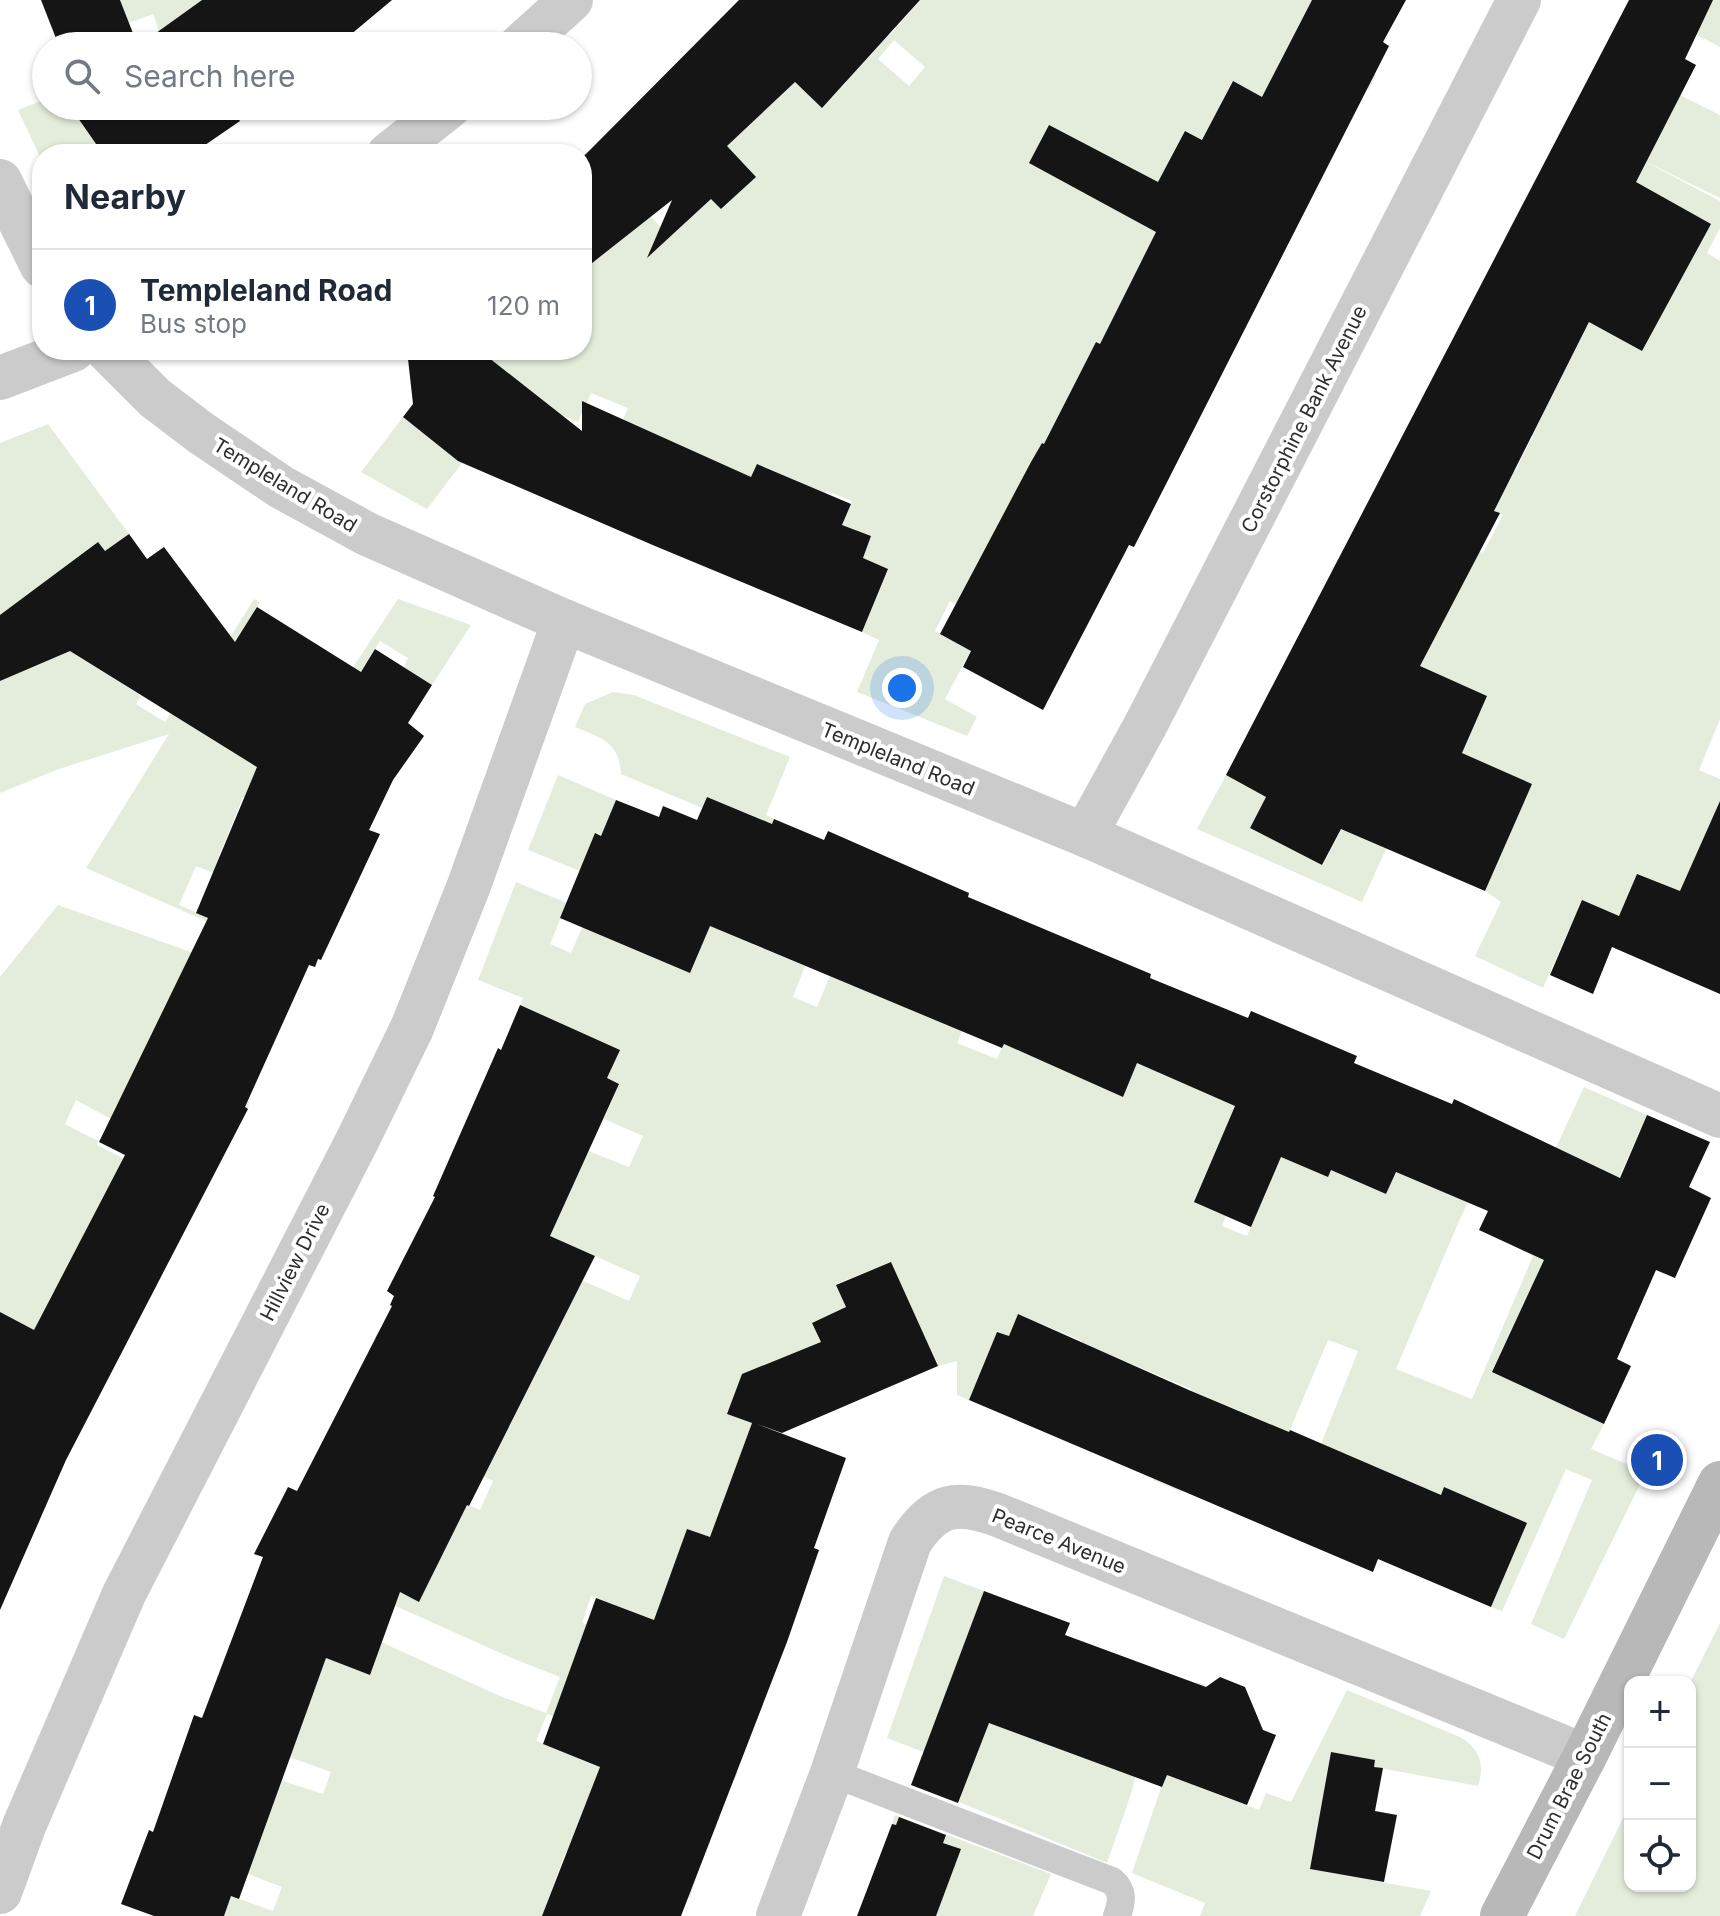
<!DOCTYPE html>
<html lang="en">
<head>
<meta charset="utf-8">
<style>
  :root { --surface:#fff; --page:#f2f2f3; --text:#1f2937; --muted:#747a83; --line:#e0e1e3; --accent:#ea580c }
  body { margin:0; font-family:Inter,sans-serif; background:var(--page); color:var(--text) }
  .controls { position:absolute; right:24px; bottom:24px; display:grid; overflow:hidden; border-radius:16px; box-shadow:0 2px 6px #0004 }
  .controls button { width:72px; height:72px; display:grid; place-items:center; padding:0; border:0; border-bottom:2px solid var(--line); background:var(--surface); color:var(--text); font:40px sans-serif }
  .you { position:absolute; left:902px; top:688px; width:28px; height:28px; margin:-20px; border:6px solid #fff; border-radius:50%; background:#1a73e8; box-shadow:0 0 0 12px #1a73e833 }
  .badge { display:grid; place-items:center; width:52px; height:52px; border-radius:50%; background:var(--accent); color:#fff; font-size:26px; font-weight:700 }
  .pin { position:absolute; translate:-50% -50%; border:4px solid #fff; box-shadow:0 2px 8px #0006 }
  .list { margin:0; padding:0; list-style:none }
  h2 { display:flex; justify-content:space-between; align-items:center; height:104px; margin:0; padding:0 32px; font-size:34px }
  h2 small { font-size:26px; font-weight:400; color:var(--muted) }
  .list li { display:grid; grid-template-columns:52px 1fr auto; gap:24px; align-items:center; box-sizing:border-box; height:112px; padding:0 32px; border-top:2px solid var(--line) }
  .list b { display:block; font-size:30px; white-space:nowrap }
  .list p { margin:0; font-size:26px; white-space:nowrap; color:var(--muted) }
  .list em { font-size:26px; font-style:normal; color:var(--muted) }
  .icon { flex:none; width:44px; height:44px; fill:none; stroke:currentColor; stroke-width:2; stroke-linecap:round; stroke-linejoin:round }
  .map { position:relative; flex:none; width:1720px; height:1916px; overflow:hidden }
  .search { position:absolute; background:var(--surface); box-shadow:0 2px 6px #0004; left:32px; top:32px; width:560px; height:88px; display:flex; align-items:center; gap:20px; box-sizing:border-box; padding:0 28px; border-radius:44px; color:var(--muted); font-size:30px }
  .panel { position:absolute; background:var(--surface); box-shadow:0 2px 6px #0004; left:32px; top:144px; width:560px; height:216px; border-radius:32px }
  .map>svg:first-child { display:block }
  .green { fill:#e4eddb; fill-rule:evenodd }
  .building { fill:#151515 }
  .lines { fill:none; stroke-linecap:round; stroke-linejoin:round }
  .lane { stroke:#cbcbcb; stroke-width:28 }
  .street { stroke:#cbcbcb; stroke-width:44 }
  .secondary { stroke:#b8b8b8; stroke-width:44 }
  .labels { text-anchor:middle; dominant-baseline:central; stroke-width:8; stroke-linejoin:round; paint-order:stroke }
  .street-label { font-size:20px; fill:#2e2e2e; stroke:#fff }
</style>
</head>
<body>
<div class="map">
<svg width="1720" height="1916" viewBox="0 0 1720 1916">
  <rect width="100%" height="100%" fill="#fff"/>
  <g class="green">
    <polygon points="120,0 202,0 184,13 162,39 153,14 129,23"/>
    <path d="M848 0 890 35 920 0H1312L1295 33 1376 75 1369 89 1364 86 1263 98 1232 81 1215 116 1237 128 1305 193 1186 131 1158 183 1048 173 1259 285 1141 261 1102 340 1170 373 1202 396 1096 342 1058 417 1171 475 1161 492 1042 443 994 532 1035 592 1092 617 1082 636 1015 602 1001 628 950 601 935 631 971 650 945 699 977 717 967 736 857 692 879 640 862 632 888 570 863 558 871 536 842 525 852 501 827 491 782 598 755 588 799 482 758 464 747 487 615 439 628 408 591 393 578 422 544 408 510 483 462 463 427 509 361 472 403 417 455 458 516 380 479 350H582V271L629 234 582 173V156L589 150 670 237 711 199 722 209 755 178 727 146 791 79 822 107 847 82 816 53ZM894 40 925 67 909 86 878 59Z"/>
    <polygon points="1630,0 1699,28 1713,0 1720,0 1720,47"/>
    <polygon points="1680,95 1720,115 1720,198 1642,160 1720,201 1720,228 1707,253 1720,261 1720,719 1699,770 1720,779 1720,892 1680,891 1607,944 1569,929 1543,988 1475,956 1501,902 1485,891 1532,784 1462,753 1487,696 1461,684 1362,902 1197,829 1226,775 1266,797 1250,828 1323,865 1365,784 1331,734 1265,700 1281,670 1389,599 1331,570 1338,559 1447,615 1451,537 1483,553 1503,515 1391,457 1492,459 1515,471 1533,436 1524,430 1528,420 1435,373 1448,348 1535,345 1569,362 1593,315 1597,326 1642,351 1659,319 1505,237 1576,102 1642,137"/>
    <polygon points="46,99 46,106 95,106 78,118 103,154 42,154 42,161 18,110"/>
    <polygon points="48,424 129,534 105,551 97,542 59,571 148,646 123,684 141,696 136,704 165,722 195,675 204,679 254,599 260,602 212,679 307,737 398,599 471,625 432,685 404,667 408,658 380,641 310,753 390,785 387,793 317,766 258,802 243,797 219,856 254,860 252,888 196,866 179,905 235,929 233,933 86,868 169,734 59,769 0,793 0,443"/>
    <path d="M613 692 634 695 790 757 766 815 774 819 746 887 754 945 805 966 793 997 817 1007 836 961 987 968 957 1043 997 1059 1010 1030 1123 1096 1144 1047 1235 1106 1195 1202 1226 1216 1222 1226 1247 1236 1281 1157 1340 1148 1361 1183 1386 1194 1396 1172 1449 1194 1505 1126 1459 1221 1396 1369 1472 1399 1533 1256 1511 1245 1584 1087 1647 1115 1591 1240 1519 1314 1492 1371 1604 1424 1591 1449 1646 1472 1564 1639 1531 1624 1592 1480 1566 1469 1502 1611 1491 1607 1526 1523 1444 1488 1408 1572 1401 1570 1434 1492 1344 1453 1322 1468 1293 1538 1286 1532 1358 1351 1328 1340 1289 1432 1233 1408 1211 1423 1182 1492 1153 1480 1191 1389 1127 1362 1118 1383 1104 1378 1075 1446 1043 1431 1082 1341 1018 1314 1009 1336 997 1332 969 1400 957 1395V1361L938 1366 891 1262 836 1284 846 1307 812 1323 821 1342 727 1414 752 1423 723 1503 803 1532 696 1625 609 1725 738 1772 734 1781 612 1738 696 1876 690 1898 566 1851 543 1914 547 1916H224L231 1896 273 1911 282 1887 240 1871 237 1824 165 1796 169 1786 266 1820 280 1780 323 1794 331 1772 289 1757 326 1658 370 1674 339 1623 500 1696 546 1713 560 1677 514 1659 380 1599 387 1585 419 1602 435 1570 325 1440 480 1510 493 1481 420 1447 440 1375 374 1339 378 1332 520 1404 435 1216 629 1301 640 1276 550 1236 580 1168 573 1145 629 1167 643 1136 604 1119 619 1084 607 1078 619 1050 520 1005 523 998 478 980 516 882 567 903 550 944 571 953 589 912 753 816 707 797 702 808 621 774C619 742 602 738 575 727L585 704ZM591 1596 650 1619 641 1644 582 1623ZM547 1714 575 1725 564 1752 536 1741Z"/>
    <polygon points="558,775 616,800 601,836 580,871 528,850"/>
    <polygon points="58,905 222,963 197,1014 168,999 146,1046 208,1075 206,1080 249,1101 248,1109 183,1075 113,1120 76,1100 65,1124 98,1141 97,1145 202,1198 107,1189 80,1242 158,1283 150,1299 72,1298 54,1290 34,1331 0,1312 0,977"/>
    <polygon points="944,1576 984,1591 1057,1712 1083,1641 1094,1646 1057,1748 1098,1763 1140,1758 1131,1794 1107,1863 959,1802 970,1770 887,1738"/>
    <polygon points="1720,1623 1720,1916 1575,1916 1630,1804 1630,1886 1690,1886 1690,1683"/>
    <path d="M1197 1682 1208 1686 1173 1777 1259 1810 1266 1793 1291 1802 1347 1690 1460 1737C1480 1749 1485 1764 1478 1786L1374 1767V1760L1331 1752 1310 1869 1431 1891 1420 1916H1200L1205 1903 1132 1873Z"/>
    <polygon points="895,1815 1051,1874 1033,1916 936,1916 961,1849 892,1824"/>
  </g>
  <g class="building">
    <polygon points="41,0 120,0 138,46 59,46"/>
    <polygon points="202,0 392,0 337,46 138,46"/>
    <polygon points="739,0 920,0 822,108 795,82 727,146 756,177 721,209 711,199 647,258 672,200 582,271 582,158"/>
    <polygon points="1312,0 1406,0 1383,42 1389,46 1134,547 1129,545 1043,710 963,667 971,651 940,634 1031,462 1042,443 1044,444 1096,342 1100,344 1156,232 1029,163 1049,125 1158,182 1185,131 1202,140 1233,81 1262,97"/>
    <polygon points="1629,0 1713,0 1685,59 1696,65 1636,182 1711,224 1642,351 1589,322 1494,511 1500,513 1420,666 1487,696 1462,753 1532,784 1485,891 1341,829 1322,865 1250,828 1266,797 1226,775"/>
    <polygon points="95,106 230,106 240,121 192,154 103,154 78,118"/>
    <polygon points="407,350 479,350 582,431 582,401 751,477 757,464 851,504 842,525 871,536 863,558 888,569 862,632 655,546 458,461 403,417 413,404"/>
    <polygon points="129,534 147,559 164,547 235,642 257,607 361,672 375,649 432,685 408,723 424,736 393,780 369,830 380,834 321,960 318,959 315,967 309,965 245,1107 248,1109 66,1460 0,1610 0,1312 34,1330 125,1155 99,1142 208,918 196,913 257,767 70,651 0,681 0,615 98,542 105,551"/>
    <polygon points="707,797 772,824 774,819 824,840 828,831 969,893 968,897 1151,974 1150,978 1248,1018 1251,1011 1357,1056 1354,1063 1452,1104 1454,1099 1620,1178 1647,1115 1710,1142 1689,1187 1711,1198 1675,1278 1656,1270 1617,1359 1631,1366 1604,1424 1492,1372 1544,1260 1479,1230 1488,1211 1396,1172 1386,1194 1331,1170 1328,1177 1281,1157 1251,1227 1194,1202 1235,1106 1137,1063 1123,1097 1004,1044 1002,1048 710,926 690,973 560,918 595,833 601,836 616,800 659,817 663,806 697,820"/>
    <polygon points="1720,801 1720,994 1612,947 1593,994 1550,975 1582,900 1619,916 1637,874 1680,891"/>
    <polygon points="520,1005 620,1050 607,1078 619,1084 550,1236 595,1256 469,1506 467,1505 419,1602 400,1592 370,1675 326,1658 239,1899 231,1896 224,1916 154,1916 121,1904 149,1830 153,1832 194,1715 202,1718 263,1557 254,1554 288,1487 297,1491 392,1306 390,1305 394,1296 387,1291 435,1197 433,1196 498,1048 501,1050"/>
    <polygon points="891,1262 938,1366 782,1433 757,1424 846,1458 814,1548 819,1550 787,1642 681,1916 542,1916 600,1767 543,1744 596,1598 654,1620 687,1529 710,1537 752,1423 727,1414 742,1374 821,1342 812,1323 846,1307 836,1285"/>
    <polygon points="1018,1314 1191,1391 1289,1432 1290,1430 1441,1495 1444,1487 1527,1523 1491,1607 1378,1559 1373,1572 969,1400 997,1332 1009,1336"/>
    <polygon points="984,1591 1070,1623 1065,1635 1206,1687 1220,1677 1245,1687 1263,1730 1276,1735 1247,1805 1167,1775 1162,1787 989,1723 958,1803 911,1785"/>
    <polygon points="1331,1752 1375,1760 1374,1767 1383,1768 1375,1811 1397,1815 1384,1882 1310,1869"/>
    <polygon points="899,1817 946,1835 943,1843 961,1849 936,1916 857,1916 892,1824 896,1825"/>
  </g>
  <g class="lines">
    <path class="lane" d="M832 1773 1112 1881C1124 1891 1122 1902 1117 1916"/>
    <g class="street">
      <polyline points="520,46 571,0"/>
      <polyline points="389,154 450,106"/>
      <polyline points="0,181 42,266"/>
      <polyline points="107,350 155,398 201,433 281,487 367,534 564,621 1085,835 1720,1116"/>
      <polyline points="0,378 73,350"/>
      <polyline points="1085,835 1145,726 1519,0"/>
      <polyline points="0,1892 24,1826 124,1594 357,1141 412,1028 468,888 564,621"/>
      <path d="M778 1916 832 1773 910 1542C935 1503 957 1500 998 1515L1585 1756"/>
    </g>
    <polyline class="secondary" points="1502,1916 1585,1756 1720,1483"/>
  </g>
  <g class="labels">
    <g class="street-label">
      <text transform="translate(1304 419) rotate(-63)">Corstorphine Bank Avenue</text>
      <text transform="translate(285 485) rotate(31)">Templeland Road</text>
      <text transform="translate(898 759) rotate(22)">Templeland Road</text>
      <text transform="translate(295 1262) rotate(-63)">Hillview Drive</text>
      <text transform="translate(1059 1541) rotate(22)">Pearce Avenue</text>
      <text transform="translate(1569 1786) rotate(-63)">Drum Brae South</text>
    </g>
  </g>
</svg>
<div class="controls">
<button>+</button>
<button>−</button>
<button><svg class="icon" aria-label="locate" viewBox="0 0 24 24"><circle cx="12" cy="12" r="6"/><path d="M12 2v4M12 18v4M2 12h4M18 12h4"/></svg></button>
</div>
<div class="you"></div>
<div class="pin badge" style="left:1657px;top:1460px;background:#1a4fb4">1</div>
<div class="search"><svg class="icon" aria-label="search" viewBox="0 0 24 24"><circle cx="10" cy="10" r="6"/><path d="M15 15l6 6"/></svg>Search here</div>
<section class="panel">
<h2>Nearby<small></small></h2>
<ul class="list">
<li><span class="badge" style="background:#1a4fb4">1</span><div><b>Templeland Road</b><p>Bus stop</p></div><em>120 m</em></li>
</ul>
</section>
</div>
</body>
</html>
